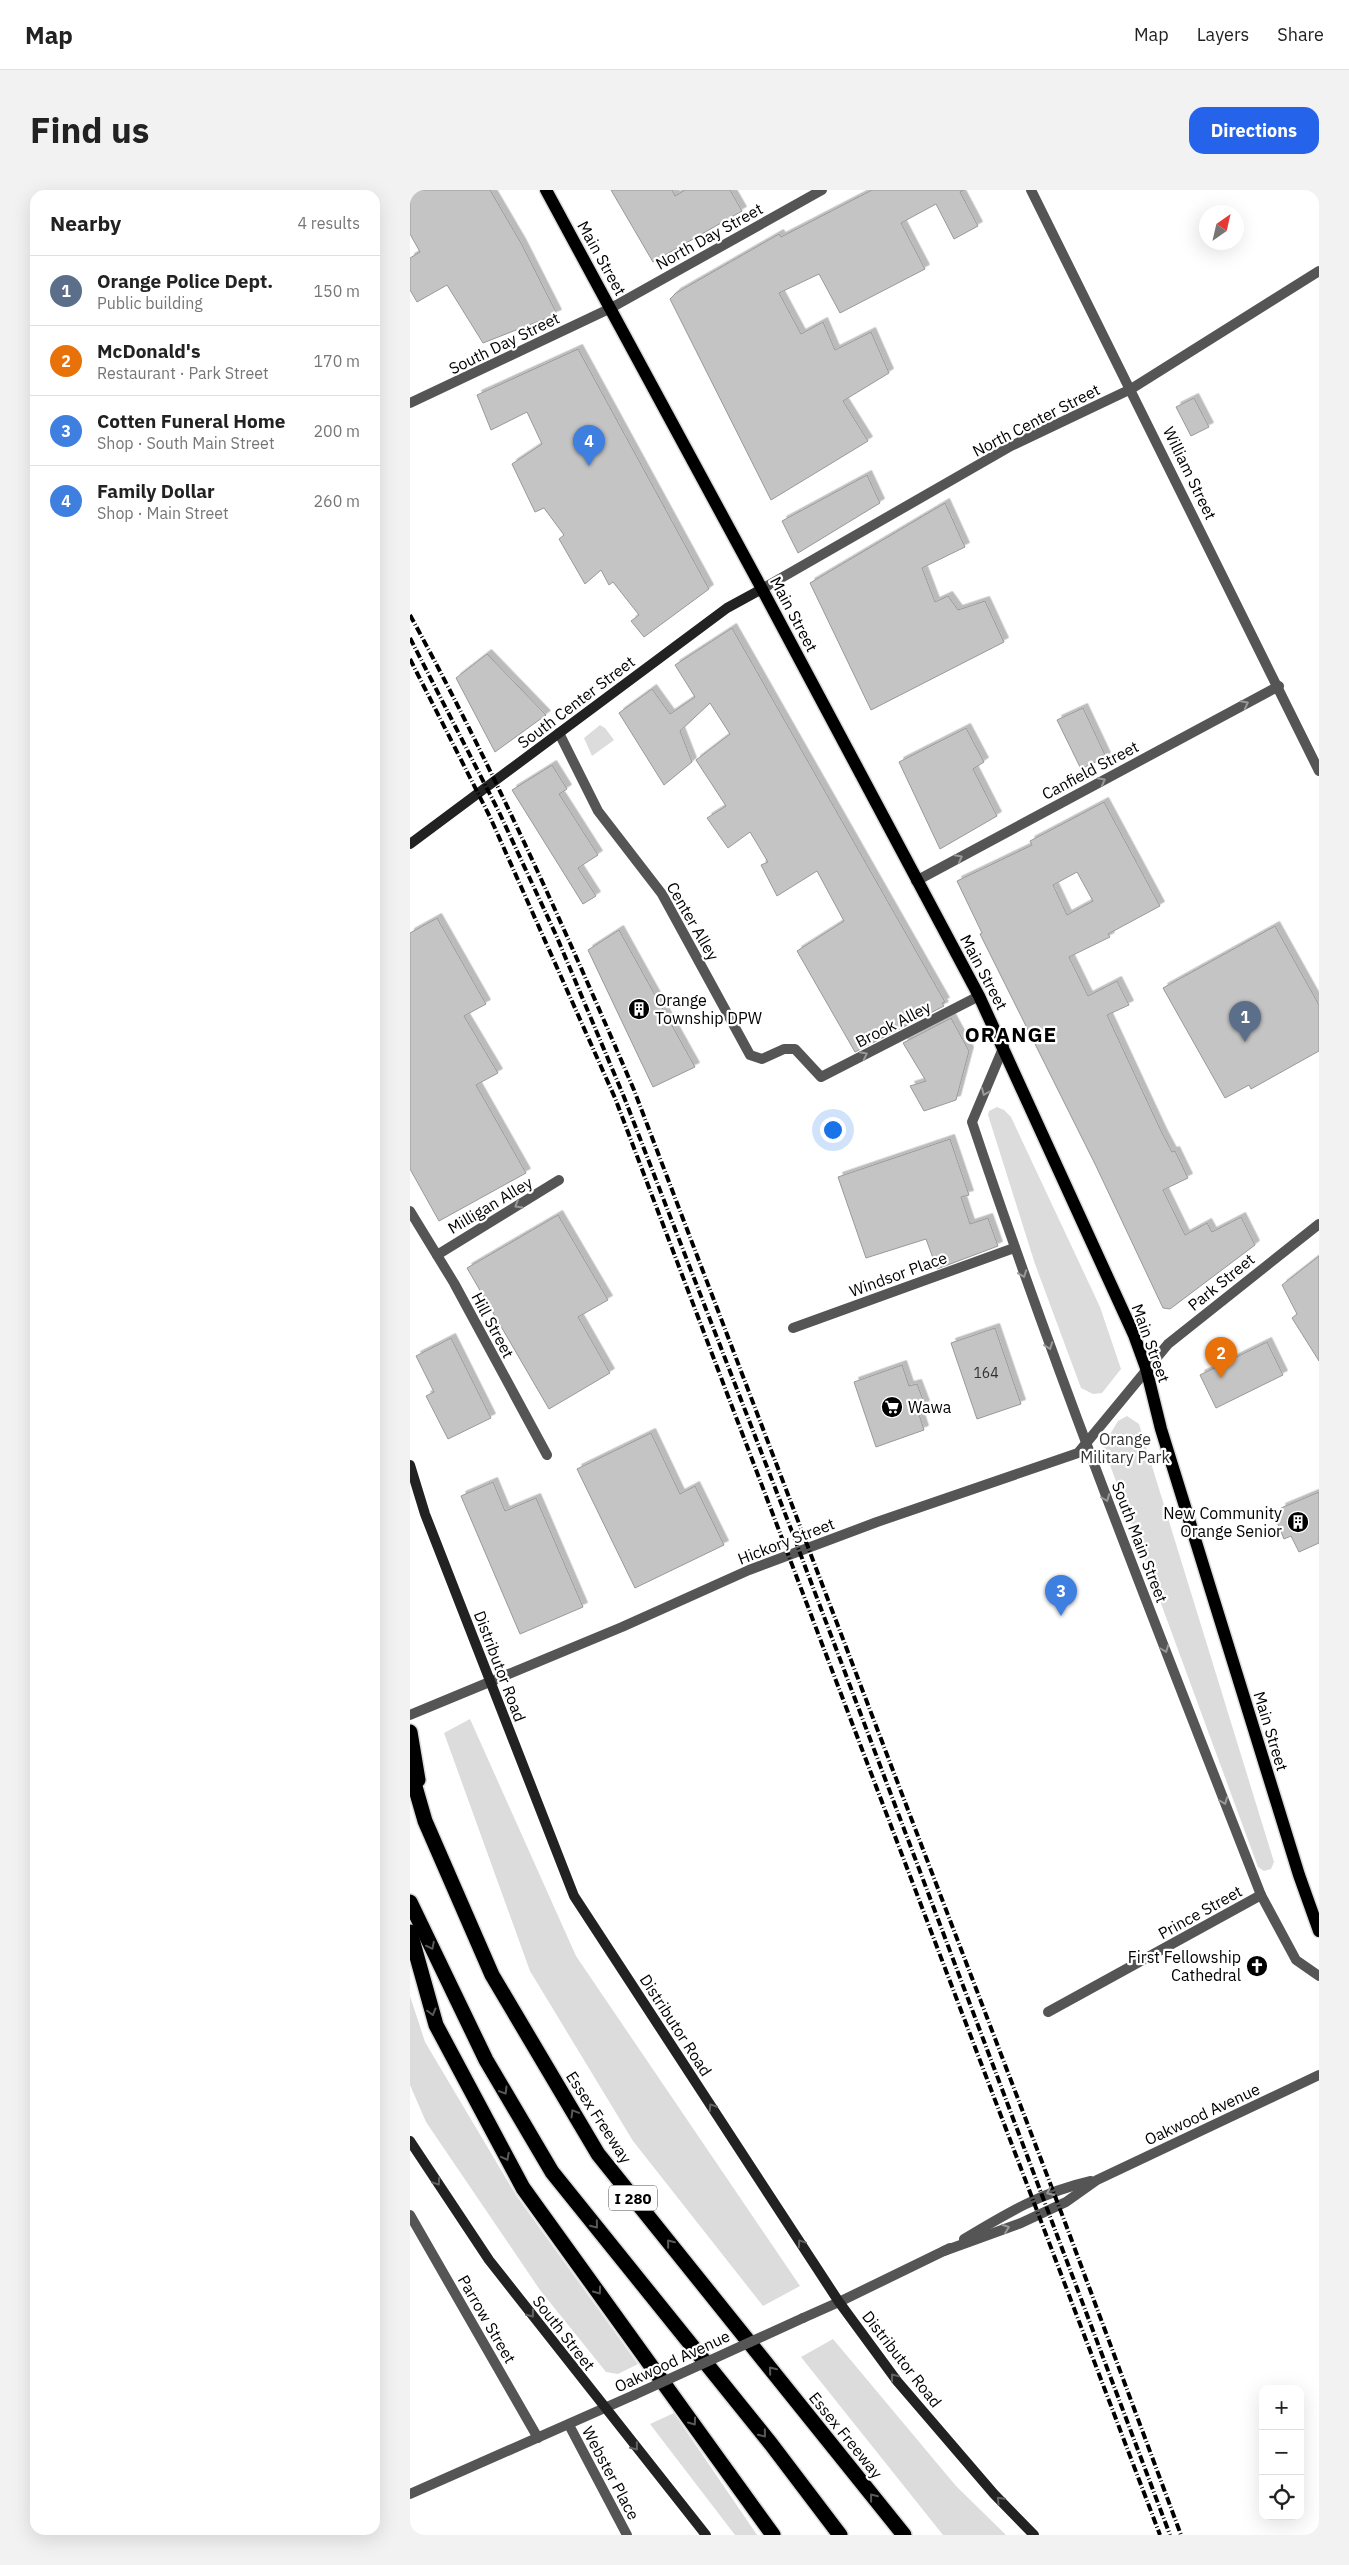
<!DOCTYPE html>
<html lang="en">
<head>
<meta charset="utf-8">
<style>
  :root { --surface:#fff; --page:#f2f2f2; --text:#222; --muted:#767676; --line:#e0e0e0; --accent:#2563eb }
  body { margin:0; font-family:"IBM Plex Sans",sans-serif; background:var(--page); color:var(--text) }
  .controls { position:absolute; right:15px; bottom:15px; display:grid; overflow:hidden; border-radius:10px; box-shadow:0 5px 20px #0002 }
  .controls button { width:45px; height:45px; display:grid; place-items:center; padding:0; border:0; border-bottom:1px solid var(--line); background:var(--surface); color:var(--text); font:25px sans-serif }
  .compass { position:absolute; left:789px; top:15px; width:45px; height:45px; border-radius:50%; background:var(--surface); box-shadow:0 5px 20px #0002; rotate:34deg }
  .you { position:absolute; left:422px; top:939px; width:18px; height:18px; margin:-12px; border:4px solid #fff; border-radius:50%; background:#1a73e8; box-shadow:0 0 0 8px #1a73e833 }
  .badge { display:grid; place-items:center; width:32px; height:32px; border-radius:50%; background:var(--accent); color:#fff; font-size:16px; font-weight:700 }
  .pin { position:absolute; translate:-50% -41px; filter:drop-shadow(0 1px 2px #0008) }
  .pin::after { content:''; position:absolute; top:26px; width:18px; height:15px; background:inherit; clip-path:polygon(0 0,100% 0,50% 100%) }
  .list { margin:0; padding:0; list-style:none }
  h2 { display:flex; justify-content:space-between; align-items:center; height:65px; margin:0; padding:0 20px; font-size:21px }
  h2 small { font-size:16px; font-weight:400; color:var(--muted) }
  .list li { display:grid; grid-template-columns:32px 1fr auto; gap:15px; align-items:center; box-sizing:border-box; height:70px; padding:0 20px; border-top:1px solid var(--line) }
  .list b { display:block; font-size:19px; white-space:nowrap }
  .list p { margin:0; font-size:16px; white-space:nowrap; color:var(--muted) }
  .list em { font-size:16px; font-style:normal; color:var(--muted) }
  .icon { flex:none; width:28px; height:28px; fill:none; stroke:currentColor; stroke-width:2; stroke-linecap:round; stroke-linejoin:round }
  .map { position:relative; flex:none; width:909px; height:2345px; overflow:hidden; border-radius:15px }
  header { display:flex; align-items:center; gap:30px; box-sizing:border-box; height:70px; padding:0 25px; background:var(--surface); border-bottom:1px solid var(--line) }
  header strong { font-size:24px }
  nav { display:flex; gap:28px; margin-inline-start:auto; font-size:18px }
  .intro { display:flex; align-items:center; justify-content:space-between; box-sizing:border-box; height:120px; padding:0 30px }
  h1 { margin:0; font-size:35px }
  .button { padding:12px 22px; border-radius:15px; background:var(--accent); color:#fff; font-size:18px; font-weight:700 }
  main { display:flex; gap:30px; padding:0 30px }
  aside { flex:1; background:var(--surface); border-radius:15px; box-shadow:0 5px 20px #0002 }
  .map>svg:first-child { display:block }
  .green { fill:#dcdcdc }
  .building { fill:#c4c4c4; stroke:#999; fill-rule:evenodd; filter:url(#shadow) }
  .lines { fill:none; stroke-linecap:round; stroke-linejoin:round }
  .primary-casing { stroke:#dbdbdb; stroke-width:15 }
  .highway-casing { stroke:#dbdbdb; stroke-width:18 }
  .street { stroke:#555; stroke-width:10 }
  .secondary { stroke:#222; stroke-width:10 }
  .primary { stroke:#000; stroke-width:12 }
  .highway { stroke:#000; stroke-width:15 }
  .rail { stroke:#000; stroke-width:4; stroke-dasharray:8 2.5 1 2.5; stroke-linecap:butt }
  .street-bridge { stroke:#555; stroke-width:10 }
  .oneway { stroke:#999 }
  .oneway2 { stroke:#595959 }
  .oneway3 { stroke:#646464 }
  .labels { text-anchor:middle; dominant-baseline:central; stroke-width:4.5; stroke-linejoin:round; paint-order:stroke }
  .number-label { font-size:14px; fill:#313131 }
  .shield { fill:#fff; stroke:#4c4c4c; stroke-width:1 }
  .shield-label { font-size:15px; font-weight:bold; fill:#000 }
  .street-label { font-size:16px; fill:#000; stroke:#fff }
  .poi-label { font-size:16px; fill:#000; stroke:#fff; text-anchor:start }
  .park-label { font-size:16px; fill:#333; stroke:#fff }
  .district-label { font-size:21px; font-weight:bold; letter-spacing:1px; fill:#000; stroke:#fff }
</style>
</head>
<body>
<header>
<strong>Map</strong>
<nav><a>Map</a><a>Layers</a><a>Share</a></nav>
</header>
<div class="intro"><h1>Find us</h1><a class="button">Directions</a></div>
<main>
<aside>
<h2>Nearby<small>4 results</small></h2>
<ul class="list">
<li><span class="badge" style="background:#5c6f8a">1</span><div><b>Orange Police Dept.</b><p>Public building</p></div><em>150 m</em></li>
<li><span class="badge" style="background:#e8710a">2</span><div><b>McDonald's</b><p>Restaurant · Park Street</p></div><em>170 m</em></li>
<li><span class="badge" style="background:#3f7fe0">3</span><div><b>Cotten Funeral Home</b><p>Shop · South Main Street</p></div><em>200 m</em></li>
<li><span class="badge" style="background:#3f7fe0">4</span><div><b>Family Dollar</b><p>Shop · Main Street</p></div><em>260 m</em></li>
</ul>
</aside>
<div class="map">
<svg width="909" height="2345" viewBox="0 0 909 2345">
  <defs>
    <filter id="shadow"><feDropShadow dx="4.5" dy="-4.5" stdDeviation="0" flood-color="#0004"/></filter>
  </defs>
  <rect width="100%" height="100%" fill="#fff"/>
  <g class="green">
    <polygon points="190,535 195,538 204,550 182,566 174,548"/>
    <polygon points="587,917 594,920 601,927 690,1117 711,1179 692,1203 683,1204 671,1198 625,1074 578,925 579,921"/>
    <polygon points="717,1226 729,1234 864,1672 861,1679 854,1681 848,1677 693,1256 708,1231"/>
    <polygon points="60,1529 166,1766 390,2096 353,2116 223,1951 120,1781 34,1543"/>
    <polygon points="0,1806 15,1852 106,2005 228,2174 208,2184 196,2182 130,2100 16,1932 0,1895"/>
    <polygon points="423,2149 546,2296 596,2345 533,2345 391,2167"/>
    <polygon points="264,2223 347,2345 325,2345 240,2234"/>
  </g>
  <g class="building">
    <polygon points="0,0 80,0 111,53 147,124 73,153 37,95 7,112 0,100 0,68 10,62 0,44"/>
    <polygon points="201,0 262,0 265,6 275,0 320,0 332,21 243,72"/>
    <polygon points="462,0 554,0 550,2 568,36 544,49 526,14 491,33 515,79 430,123 409,84 369,103 391,144 413,132 425,160 461,142 479,183 433,211 458,251 361,310 260,109 266,103 369,44 371,47"/>
    <polygon points="168,159 299,399 234,447 221,431 229,425 203,392 199,395 191,380 175,394 149,349 154,345 134,318 125,322 102,274 132,254 117,222 81,240 67,205"/>
    <polygon points="784,208 799,237 781,246 766,217"/>
    <polygon points="457,285 470,313 388,363 372,331"/>
    <polygon points="535,313 555,357 512,378 525,412 538,406 548,420 575,411 594,452 461,520 400,393"/>
    <polygon points="322,438 535,812 532,813 534,816 445,862 387,761 434,731 407,681 367,706 351,675 358,672 340,642 318,658 297,628 316,616 286,570 320,544 300,513 270,541 282,572 254,595 209,523 242,499 260,524 285,507 265,475"/>
    <polygon points="77,464 136,525 85,562 46,488"/>
    <polygon points="673,518 696,567 671,579 647,530"/>
    <polygon points="556,538 574,572 563,579 587,626 530,659 489,572"/>
    <polygon points="142,575 157,599 149,604 188,665 168,678 186,706 173,714 102,600"/>
    <path d="M694 612 750 716 698 744 700 747 659 767 678 806 707 791 719 815 697 825 752 943 762 962 765 961 778 988 753 1000 775 1045 797 1033 802 1042 831 1027 845 1055 760 1119 753 1118 686 976 570 744 572 743 547 691 622 655 620 651ZM667 682 683 711 657 725 643 695Z"/>
    <polygon points="27,728 76,814 54,826 88,883 66,895 116,983 29,1031 0,979 0,743"/>
    <polygon points="865,736 909,815 909,861 841,899 839,895 815,908 753,798"/>
    <polygon points="209,740 285,877 243,897 178,760"/>
    <polygon points="541,828 559,861 546,910 514,921 500,896 516,891 493,853"/>
    <polygon points="540,949 559,1005 551,1007 560,1034 578,1028 588,1056 527,1079 516,1049 456,1068 428,987"/>
    <polygon points="148,1025 198,1110 168,1127 200,1183 139,1219 57,1078"/>
    <polygon points="909,1066 909,1171 882,1128 887,1124 872,1095"/>
    <polygon points="585,1138 611,1214 567,1229 541,1153"/>
    <polygon points="41,1148 81,1228 38,1249 16,1206 24,1202 6,1166"/>
    <polygon points="857,1152 873,1185 806,1218 790,1185"/>
    <polygon points="492,1175 499,1196 507,1194 515,1215 507,1218 514,1240 466,1257 444,1192"/>
    <polygon points="241,1243 270,1304 285,1296 314,1355 225,1398 167,1279"/>
    <polygon points="83,1292 95,1321 126,1308 173,1417 110,1444 51,1306"/>
    <polygon points="909,1302 909,1353 889,1362 881,1346 874,1349 864,1325 872,1321 871,1318"/>
  </g>
  <g class="lines">
    <g class="primary-casing">
      <polyline id="primary" points="136,0 352,399 569,806 724,1145 736,1178 751,1239 889,1685 909,1741"/>
    </g>
    <g class="highway-casing">
      <g id="highway">
        <polyline points="0,1542 8,1590"/>
        <polyline points="0,1579 15,1631 82,1785 188,1964 494,2345"/>
        <polyline points="0,1712 76,1870 142,1982 361,2254 430,2345"/>
        <polyline points="0,1742 26,1835 113,1998 363,2345"/>
      </g>
    </g>
    <g class="street">
      <polyline points="621,0 909,581"/>
      <polyline points="0,213 201,118 412,0"/>
      <polyline points="352,399 601,256 721,199 909,81"/>
      <polyline points="149,543 188,621 252,704 340,865 352,869 374,859 385,859 411,887 569,806"/>
      <polyline points="506,691 869,496"/>
      <path d="M594 856 562 932C649 1193 751 1449 851 1705L886 1770 909 1786"/>
      <polyline points="0,1021 44,1093 137,1265"/>
      <polyline points="27,1065 149,990"/>
      <polyline points="383,1138 604,1058"/>
      <polyline points="0,1525 212,1437 339,1380 467,1332 668,1263 758,1154 909,1034"/>
      <polyline points="638,1822 851,1705"/>
      <polyline points="0,2025 128,2248"/>
      <path d="M554 2049C597 2023 632 2002 681 1991"/>
      <polyline points="534,2061 611,2033 656,2012 687,1990 909,1885"/>
      <polyline points="393,2128 429,2112 540,2058"/>
      <polyline points="159,2235 217,2345"/>
      <polyline points="0,2304 224,2205"/>
    </g>
    <g class="secondary">
      <polyline points="0,654 317,418 352,399"/>
      <polyline points="0,1275 15,1324 164,1706 429,2112 487,2191 584,2304 624,2345"/>
      <polyline points="0,1951 79,2070 296,2345"/>
    </g>
    <use href="#primary" class="primary"/>
    <use href="#highway" class="highway"/>
    <g class="rail">
      <path d="M0 425C84 579 155 739 224 900L656 2035 771 2345"/>
      <polyline points="0,448 89,622 146,745 214,907 381,1339 760,2345"/>
      <polyline points="0,469 80,627 205,908 750,2345"/>
    </g>
    <polyline class="street-bridge" points="224,2205 393,2128"/>
  </g>
  <defs><path id="oneway-chevron" d="M-2-3.5L2.5 0L-2 3.5" fill="none" stroke-width="1.6" stroke-linecap="round" stroke-linejoin="round" transform="scale(1.25)"/></defs>
  <g class="oneway">
    <use href="#oneway-chevron" transform="translate(835 514) rotate(-28)"/>
    <use href="#oneway-chevron" transform="translate(692 591) rotate(-28)"/>
    <use href="#oneway-chevron" transform="translate(549 668) rotate(-28)"/>
    <use href="#oneway-chevron" transform="translate(454 865) rotate(-27)"/>
    <use href="#oneway-chevron" transform="translate(575 902) rotate(113)"/>
    <use href="#oneway-chevron" transform="translate(108 1015) rotate(149)"/>
    <use href="#oneway-chevron" transform="translate(613 1084) rotate(70)"/>
    <use href="#oneway-chevron" transform="translate(639 1156) rotate(70)"/>
    <use href="#oneway-chevron" transform="translate(696 1308) rotate(69)"/>
    <use href="#oneway-chevron" transform="translate(755 1459) rotate(69)"/>
    <use href="#oneway-chevron" transform="translate(814 1611) rotate(69)"/>
    <use href="#oneway-chevron" transform="translate(640 2002) rotate(155)"/>
    <use href="#oneway-chevron" transform="translate(596 2038) rotate(-20)"/>
  </g>
  <g class="oneway2">
    <use href="#oneway-chevron" transform="translate(21 1756) rotate(64)"/>
    <use href="#oneway-chevron" transform="translate(22 1822) rotate(75)"/>
    <use href="#oneway-chevron" transform="translate(94 1901) rotate(59)"/>
    <use href="#oneway-chevron" transform="translate(164 1923) rotate(-121)"/>
    <use href="#oneway-chevron" transform="translate(96 1967) rotate(62)"/>
    <use href="#oneway-chevron" transform="translate(185 2035) rotate(51)"/>
    <use href="#oneway-chevron" transform="translate(260 2053) rotate(-129)"/>
    <use href="#oneway-chevron" transform="translate(188 2101) rotate(54)"/>
    <use href="#oneway-chevron" transform="translate(362 2180) rotate(-129)"/>
    <use href="#oneway-chevron" transform="translate(283 2232) rotate(54)"/>
    <use href="#oneway-chevron" transform="translate(353 2244) rotate(51)"/>
    <use href="#oneway-chevron" transform="translate(463 2307) rotate(-129)"/>
  </g>
  <g class="oneway3">
    <use href="#oneway-chevron" transform="translate(302 1917) rotate(-123)"/>
    <use href="#oneway-chevron" transform="translate(27 1992) rotate(56)"/>
    <use href="#oneway-chevron" transform="translate(391 2053) rotate(-124)"/>
    <use href="#oneway-chevron" transform="translate(121 2124) rotate(52)"/>
    <use href="#oneway-chevron" transform="translate(484 2187) rotate(-127)"/>
    <use href="#oneway-chevron" transform="translate(225 2257) rotate(51)"/>
    <use href="#oneway-chevron" transform="translate(590 2310) rotate(-134)"/>
  </g>
  <defs>
    <g id="building-disc" transform="scale(1.125)"><circle r="9.5" fill="#000" stroke="#fff"/><path d="M-4-6H4V6H1V3H-1V6H-4ZM-2.5-4.3h1.7v1.8h-1.7ZM.8-4.3h1.7v1.8H.8ZM-2.5-1h1.7V.8h-1.7ZM.8-1h1.7V.8H.8Z" fill="#fff"/></g>
    <g id="supermarket-disc" transform="scale(1.125)"><circle r="9.5" fill="#000" stroke="#fff"/><path d="M-6-5.5h2.5l.6 2H6L4.5 2H-2.5L-4.4-4H-6ZM-1.5 3.2a1.3 1.3 0 1 0 .1 0ZM3 3.2a1.3 1.3 0 1 0 .1 0Z" fill="#fff"/></g>
    <g id="church-disc" transform="scale(1.125)"><circle r="9.5" fill="#000" stroke="#fff"/><path d="M-1.2-6h2.4v3.5h3.3v2.4h-3.3V6h-2.4V-.1h-3.3v-2.4h3.3Z" fill="#fff"/></g>
  </defs>
  <g fill-rule="evenodd">
    <use href="#building-disc" x="229" y="819"/>
    <use href="#supermarket-disc" x="482" y="1217"/>
    <use href="#building-disc" x="888" y="1332"/>
    <use href="#church-disc" x="847" y="1776"/>
  </g>
  <g class="labels">
    <g class="number-label">
      <text x="576" y="1183">164</text>
    </g>
    <rect class="shield" x="199" y="1995.5" width="48" height="25" rx="4"/>
    <g class="shield-label">
      <text x="223" y="2008">I 280</text>
    </g>
    <g class="street-label">
      <text transform="translate(299 46) rotate(-29)">North Day Street</text>
      <text transform="translate(192 68) rotate(61)">Main Street</text>
      <text transform="translate(94 153) rotate(-26)">South Day Street</text>
      <text transform="translate(626 230) rotate(-27)">North Center Street</text>
      <text transform="translate(780 283) rotate(64)">William Street</text>
      <text transform="translate(384 424) rotate(62)">Main Street</text>
      <text transform="translate(166 512) rotate(-37)">South Center Street</text>
      <text transform="translate(680 580) rotate(-28)">Canfield Street</text>
      <text transform="translate(283 731) rotate(60)">Center Alley</text>
      <text transform="translate(574 782) rotate(62)">Main Street</text>
      <text transform="translate(483 834) rotate(-27)">Brook Alley</text>
      <text transform="translate(80 1015) rotate(-31)">Milligan Alley</text>
      <text transform="translate(488 1084) rotate(-20)">Windsor Place</text>
      <text transform="translate(811 1092) rotate(-39)">Park Street</text>
      <text transform="translate(83 1135) rotate(62)">Hill Street</text>
      <text transform="translate(741 1153) rotate(70)">Main Street</text>
      <text transform="translate(376 1351) rotate(-21)">Hickory Street</text>
      <text transform="translate(730 1352) rotate(69)">South Main Street</text>
      <text transform="translate(90 1476) rotate(69)">Distributor Road</text>
      <text transform="translate(861 1541) rotate(73)">Main Street</text>
      <text transform="translate(790 1722) rotate(-29)">Prince Street</text>
      <text transform="translate(266 1835) rotate(57)">Distributor Road</text>
      <text transform="translate(792 1924) rotate(-25)">Oakwood Avenue</text>
      <text transform="translate(189 1927) rotate(57)">Essex Freeway</text>
      <text transform="translate(77 2129) rotate(60)">Parrow Street</text>
      <text transform="translate(154 2143) rotate(52)">South Street</text>
      <text transform="translate(492 2169) rotate(52)">Distributor Road</text>
      <text transform="translate(262 2171) rotate(-25)">Oakwood Avenue</text>
      <text transform="translate(436 2245) rotate(51)">Essex Freeway</text>
      <text transform="translate(201 2283) rotate(62)">Webster Place</text>
    </g>
    <g class="poi-label">
      <text x="245" y="810">Orange<tspan x="245" dy="18">Township DPW</tspan></text>
      <text x="498" y="1217">Wawa</text>
      <text x="872" y="1323" text-anchor="end">New Community<tspan x="872" dy="18">Orange Senior</tspan></text>
      <text x="831" y="1767" text-anchor="end">First Fellowship<tspan x="831" dy="18">Cathedral</tspan></text>
    </g>
    <g class="park-label">
      <text x="715" y="1249">Orange<tspan x="715" dy="18">Military Park</tspan></text>
    </g>
    <g class="district-label">
      <text x="601" y="844">ORANGE</text>
    </g>
  </g>
</svg>
<div class="controls">
<button>+</button>
<button>−</button>
<button><svg class="icon" aria-label="locate" viewBox="0 0 24 24"><circle cx="12" cy="12" r="6"/><path d="M12 2v4M12 18v4M2 12h4M18 12h4"/></svg></button>
</div>
<svg class="compass" viewBox="-18 -18 36 36"><path d="M0-13l5 13h-10z" fill="#e53935"/><path d="M0 13l5-13h-10z" fill="#767676"/></svg>
<div class="you"></div>
<div class="pin badge" style="left:835px;top:852px;background:#5c6f8a">1</div>
<div class="pin badge" style="left:811px;top:1188px;background:#e8710a">2</div>
<div class="pin badge" style="left:651px;top:1426px;background:#3f7fe0">3</div>
<div class="pin badge" style="left:179px;top:276px;background:#3f7fe0">4</div>
</div>
</main>
</body>
</html>
